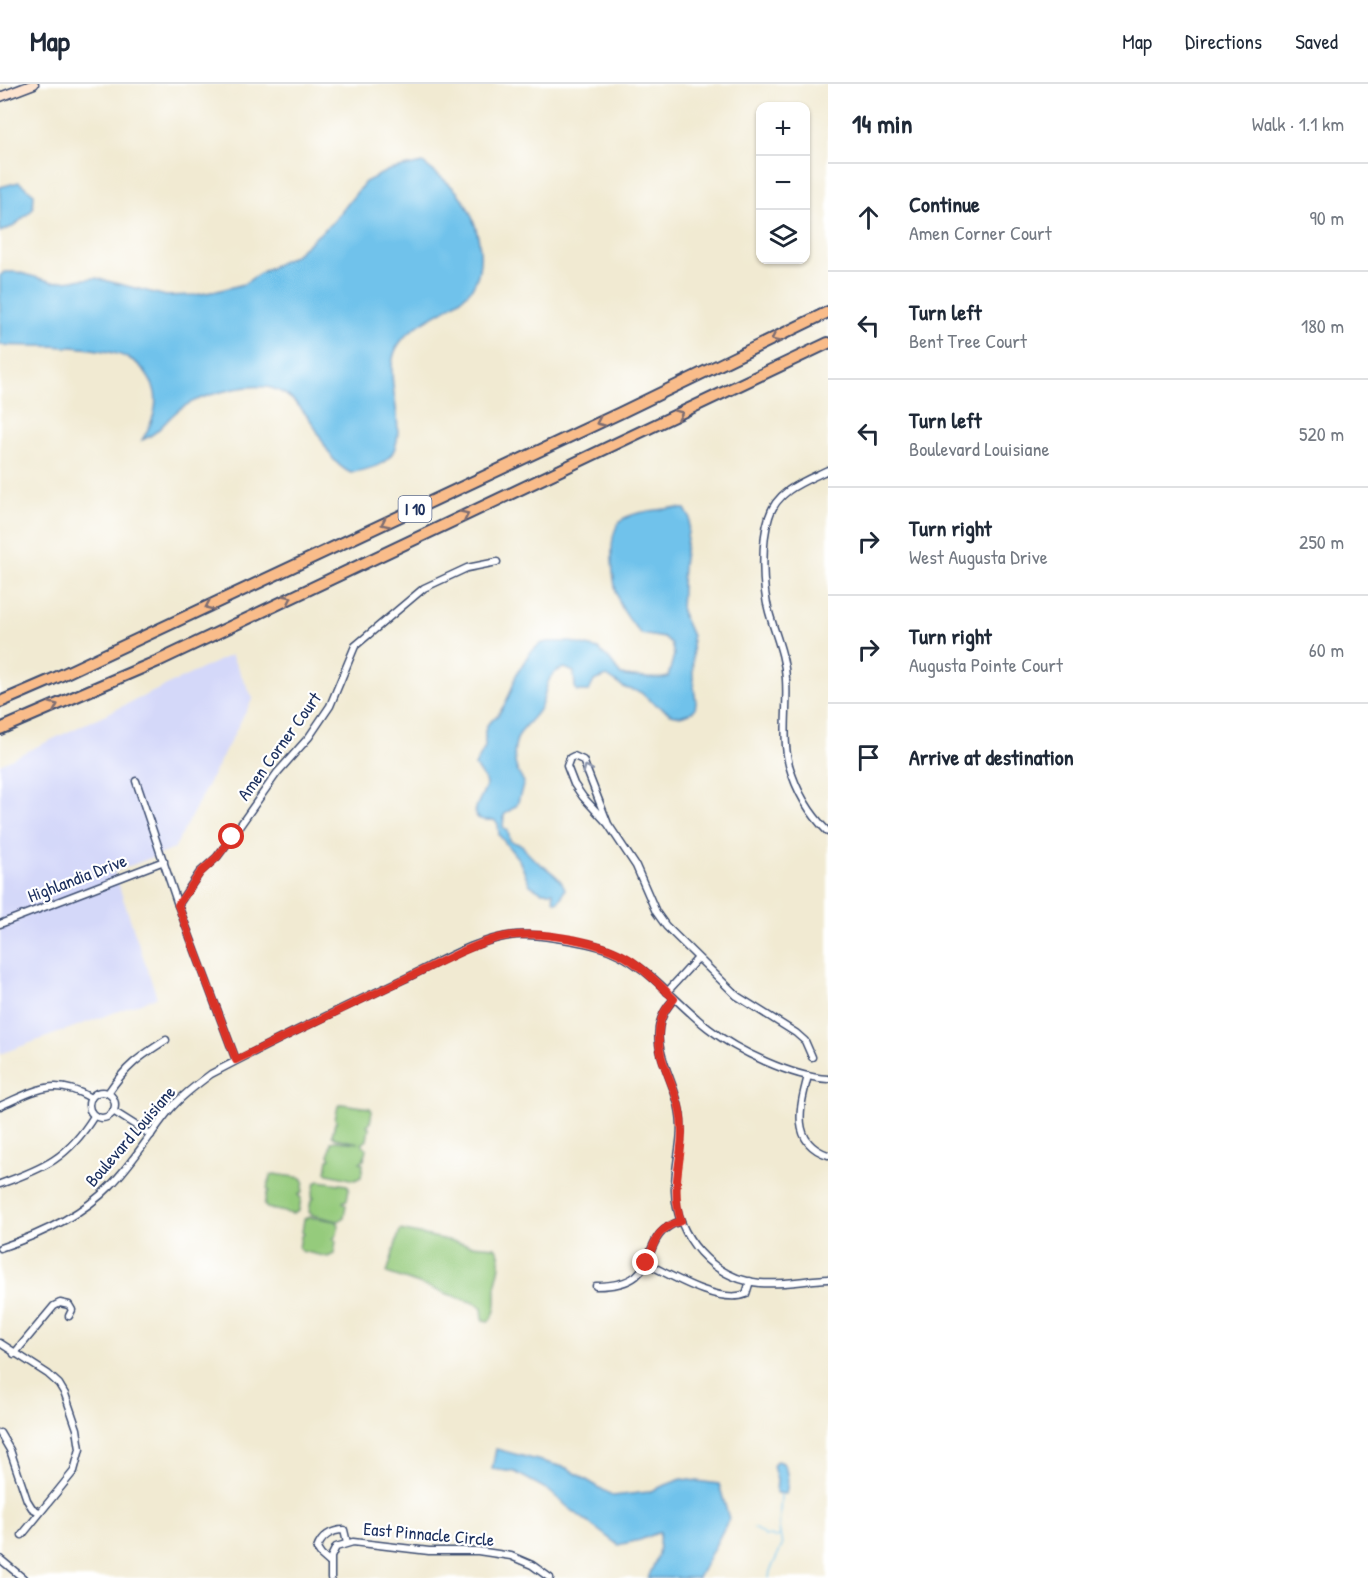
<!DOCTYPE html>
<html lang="en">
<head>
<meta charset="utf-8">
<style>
  :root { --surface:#fff; --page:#f2f2f3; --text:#1f2937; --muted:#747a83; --line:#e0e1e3 }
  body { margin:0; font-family:"Patrick Hand",sans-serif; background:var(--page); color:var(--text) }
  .controls { position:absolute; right:18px; top:18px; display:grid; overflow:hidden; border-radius:12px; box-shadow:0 2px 4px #0004 }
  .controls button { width:54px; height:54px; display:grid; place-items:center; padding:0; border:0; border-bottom:2px solid var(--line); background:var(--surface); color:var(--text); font:30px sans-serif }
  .stop { position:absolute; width:18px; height:18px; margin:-14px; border:4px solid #d93025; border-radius:50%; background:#fff }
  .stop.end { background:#d93025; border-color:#fff; box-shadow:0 2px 6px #0008 }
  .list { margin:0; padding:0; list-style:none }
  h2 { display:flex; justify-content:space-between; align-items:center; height:78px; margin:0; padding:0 24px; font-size:26px }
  h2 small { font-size:20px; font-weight:400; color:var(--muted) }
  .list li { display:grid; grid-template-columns:39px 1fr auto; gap:18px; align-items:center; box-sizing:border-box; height:108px; padding:0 24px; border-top:2px solid var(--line) }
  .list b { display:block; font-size:22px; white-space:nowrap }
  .list p { margin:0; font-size:20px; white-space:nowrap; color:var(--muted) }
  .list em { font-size:20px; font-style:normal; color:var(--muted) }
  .icon { flex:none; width:33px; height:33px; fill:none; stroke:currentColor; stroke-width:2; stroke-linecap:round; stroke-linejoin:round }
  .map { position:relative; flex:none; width:828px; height:1494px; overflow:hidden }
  header { display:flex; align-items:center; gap:36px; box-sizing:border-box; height:84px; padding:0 30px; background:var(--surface); border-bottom:2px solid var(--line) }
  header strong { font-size:28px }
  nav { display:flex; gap:33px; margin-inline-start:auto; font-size:21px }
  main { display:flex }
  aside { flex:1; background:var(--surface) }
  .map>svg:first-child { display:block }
  .built { fill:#d4d8f9 }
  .green { fill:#95cb7c; stroke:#587d6d; stroke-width:1.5 }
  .water { fill:#70c2eb; stroke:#4678a4; stroke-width:1.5 }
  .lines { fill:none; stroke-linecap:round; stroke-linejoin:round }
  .stream { stroke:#70c2eb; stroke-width:1.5 }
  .street-casing { stroke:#3b4b6f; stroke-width:9 }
  .secondary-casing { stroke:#3b4b6f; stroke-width:11 }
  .highway-casing { stroke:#3b4b6f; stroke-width:14 }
  .street { stroke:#fff; stroke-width:6 }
  .secondary { stroke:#fde4d0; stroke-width:8 }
  .highway { stroke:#f9bc8a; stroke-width:10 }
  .oneway { stroke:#7f6e72 }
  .oneway2 { stroke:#8d97ae }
  .route { stroke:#d93025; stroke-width:8 }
  .labels { text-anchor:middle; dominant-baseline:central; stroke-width:4.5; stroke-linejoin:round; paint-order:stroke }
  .shield { fill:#fff; stroke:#5f6d8e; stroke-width:1.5 }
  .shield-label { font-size:16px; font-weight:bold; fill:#1b2f5e }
  .street-label { font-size:18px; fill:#1b2f5e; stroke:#fff }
</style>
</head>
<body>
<header>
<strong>Map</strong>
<nav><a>Map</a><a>Directions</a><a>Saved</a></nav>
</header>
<main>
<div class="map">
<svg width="828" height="1494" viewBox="0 0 828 1494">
  <rect width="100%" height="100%" fill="#fff"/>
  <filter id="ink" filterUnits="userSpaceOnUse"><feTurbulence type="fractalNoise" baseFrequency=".0167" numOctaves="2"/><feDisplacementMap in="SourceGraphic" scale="12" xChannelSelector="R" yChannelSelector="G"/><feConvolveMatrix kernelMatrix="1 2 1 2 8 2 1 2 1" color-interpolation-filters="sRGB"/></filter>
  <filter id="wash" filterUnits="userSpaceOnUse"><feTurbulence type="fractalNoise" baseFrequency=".008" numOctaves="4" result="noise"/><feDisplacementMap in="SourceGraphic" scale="24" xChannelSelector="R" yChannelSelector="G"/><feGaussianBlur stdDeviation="1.35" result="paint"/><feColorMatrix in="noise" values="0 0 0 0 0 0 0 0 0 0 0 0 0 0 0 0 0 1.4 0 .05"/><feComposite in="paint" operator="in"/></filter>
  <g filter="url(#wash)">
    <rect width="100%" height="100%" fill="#f1ead2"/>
    <polygon class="built" points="231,571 253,614 174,765 114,788 157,913 0,970 0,680"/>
    <g class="green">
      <polygon points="342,1020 370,1024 372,1027 370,1039 367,1041 369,1044 367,1056 362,1060 366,1064 364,1076 360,1078 363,1080 361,1093 355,1096 328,1090 326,1088 328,1075 331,1074 329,1071 331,1058 336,1057 359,1059 335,1054 332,1051 335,1039 337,1037 335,1035 338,1022"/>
      <polygon points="274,1090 302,1094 304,1097 302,1109 298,1111 301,1114 299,1127 293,1130 267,1124 264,1121 267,1109 269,1107 267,1105 270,1092"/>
      <polygon points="319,1097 347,1101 349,1104 347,1116 343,1118 346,1121 344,1133 338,1137 312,1131 309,1128 311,1116 314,1114 312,1112 315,1099"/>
      <polygon points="309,1133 336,1137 339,1141 336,1152 333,1155 336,1157 334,1170 328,1173 301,1167 299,1164 301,1152 304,1150 302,1148 304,1135"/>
      <path d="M400 1146 471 1161 495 1163C498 1167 500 1171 500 1176 501 1184 497 1192 496 1200 495 1213 499 1227 489 1237L483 1236 482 1224 477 1220 387 1189Z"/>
    </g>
    <g class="water">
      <path d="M423 79C435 89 449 98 458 109 477 132 489 177 472 204 468 209 460 216 455 219 435 233 410 241 397 263 379 295 418 358 382 379 373 385 361 386 351 389 326 377 324 353 308 333 300 322 289 311 277 306 254 296 200 311 180 325 166 335 159 350 142 356 153 338 162 315 150 296 146 289 139 280 132 276 103 259 34 263 0 261V192L4 188H17L53 198 96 194 166 212 195 211 217 207 244 200 260 189 295 171 334 137 365 98 389 86Z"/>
      <polygon points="19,98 34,110 33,125 14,142 0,148 0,103"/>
      <path d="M671 424 685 425 690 434 683 481 681 527 692 552 693 595 696 618 695 625 690 629 680 632 671 630 652 618 640 608 625 604 607 592 594 597 589 607H577L575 603 574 588 565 584C543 589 548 609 540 624 536 632 527 639 522 646 511 661 512 683 524 698L517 721 504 731 503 743 508 747 510 757 522 761C532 780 559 787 565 805L561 814 557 818 554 816 553 808H542L530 801 519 776 499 751 498 740 494 736C460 739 481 717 486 702L485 696 475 682 485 663V647L487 641 498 631 505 620 511 607 516 591 529 570 540 560 547 558H571L598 565 609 575 621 591C630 593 661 596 668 593L674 571 671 559 664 554 641 550C633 541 625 531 620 520 613 503 605 449 622 436 633 427 656 427 671 424Z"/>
      <polygon points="496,1365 567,1384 613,1412 648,1408 681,1395 719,1400 729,1435 698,1494 648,1494 658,1471 660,1448 640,1456 618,1461 569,1424 548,1406 515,1388 492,1385"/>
      <path d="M777 1377 783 1379C789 1389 789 1399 786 1410L776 1409 777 1396 773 1382Z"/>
    </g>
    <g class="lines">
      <g class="stream">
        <polyline points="754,1444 765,1452 777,1453 780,1451"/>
        <polyline points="769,1494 770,1487 782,1462 779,1444 781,1411"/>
      </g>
    </g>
  </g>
  <g filter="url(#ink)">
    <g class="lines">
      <g class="street-casing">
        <g id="street">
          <path d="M828 386C805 397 777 406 769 433 761 457 762 504 769 528 775 550 785 571 786 595 788 623 782 653 789 681 796 706 810 730 828 748"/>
          <polyline points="136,697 178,821 236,976"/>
          <polyline points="608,740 583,676 574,672 570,674 567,682 574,700 583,713 608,740 636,782 656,828 666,842 737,912 796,949 805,957 812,973"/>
          <polyline points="178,821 200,788 217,773 232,753 277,689 309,653 330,622 355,562 424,504 467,484 497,478"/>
          <polyline points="0,840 164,777"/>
          <polyline points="667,908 698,874"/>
          <path d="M674 915C638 953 675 989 680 1030 684 1056 674 1081 675 1107 676 1152 713 1195 760 1199 783 1201 805 1196 828 1195"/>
          <path d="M808 992C800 1022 790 1059 828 1071"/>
          <circle cx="102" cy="1021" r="13"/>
          <path d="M108 1009C126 982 139 973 166 956"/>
          <path d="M0 1022C35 1007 54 992 91 1014"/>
          <polyline points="113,1027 151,1051"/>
          <path d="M0 1100C45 1084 68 1074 94 1032"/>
          <path d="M0 1164C39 1151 81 1132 110 1102 132 1080 148 1053 167 1029 179 1014 195 1002 211 990 274 957 338 926 402 896 438 879 475 855 516 851 529 850 543 852 556 854 599 860 621 866 654 895 672 911 689 929 708 944 737 967 792 993 828 995"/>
          <path d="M646 1179C670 1191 720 1221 746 1210L750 1197"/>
          <path d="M596 1202C669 1202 632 1152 681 1137"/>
          <polyline points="0,1259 48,1290 59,1300 65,1310 77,1345 80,1365 74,1387 22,1451"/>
          <polyline points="14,1270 54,1222 60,1219 69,1221 72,1226 69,1232"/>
          <polyline points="0,1349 10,1366 27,1416 32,1424 39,1428"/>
          <polyline points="0,1475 23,1494"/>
          <path d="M330 1479 321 1471 317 1465C321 1453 331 1446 344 1446L347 1459"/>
          <polyline points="331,1494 331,1473 336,1463 353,1458 429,1467 478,1467 511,1472 532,1481 550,1494"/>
        </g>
      </g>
      <g class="secondary-casing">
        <polyline id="secondary" points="0,13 34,0"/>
      </g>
      <g class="highway-casing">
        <g id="highway">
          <polyline points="0,618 51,596 620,329 828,228"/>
          <polyline points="0,645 158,577 828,259"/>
        </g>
      </g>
      <use href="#street" class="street"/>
      <use href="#secondary" class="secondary"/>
      <use href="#highway" class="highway"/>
    </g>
    <defs><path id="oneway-chevron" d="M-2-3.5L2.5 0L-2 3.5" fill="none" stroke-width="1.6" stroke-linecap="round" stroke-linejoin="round" transform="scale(1.5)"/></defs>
    <g class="oneway">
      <use href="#oneway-chevron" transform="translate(775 254) rotate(154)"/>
      <use href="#oneway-chevron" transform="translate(679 330) rotate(-25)"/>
      <use href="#oneway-chevron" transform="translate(600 338) rotate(155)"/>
      <use href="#oneway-chevron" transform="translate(465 431) rotate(-25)"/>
      <use href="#oneway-chevron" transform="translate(385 439) rotate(155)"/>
      <use href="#oneway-chevron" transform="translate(288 515) rotate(-25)"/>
      <use href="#oneway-chevron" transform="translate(209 522) rotate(155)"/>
      <use href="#oneway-chevron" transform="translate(54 622) rotate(-23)"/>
    </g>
    <use class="oneway2" href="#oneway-chevron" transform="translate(587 685) rotate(-113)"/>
  </g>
  <g class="lines" filter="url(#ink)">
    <path class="route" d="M232 753 217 773 200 789 178 821 236 976 463 867C480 860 497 852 516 851 548 848 602 858 629 875 646 886 660 901 674 915 665 925 660 933 659 947 656 975 675 1000 680 1027 688 1066 668 1096 681 1137 655 1145 656 1157 646 1179"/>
  </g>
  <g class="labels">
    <rect class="shield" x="398.5" y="412" width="33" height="26" rx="4.5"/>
    <g class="shield-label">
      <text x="415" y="425">I 10</text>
    </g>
    <g class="street-label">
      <text transform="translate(279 662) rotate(-54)">Amen Corner Court</text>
      <text transform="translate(77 794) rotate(-21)">Highlandia Drive</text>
      <text transform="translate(130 1052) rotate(-49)">Boulevard Louisiane</text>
      <text transform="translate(429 1450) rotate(5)">East Pinnacle Circle</text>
    </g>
  </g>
</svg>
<div class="controls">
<button>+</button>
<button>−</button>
<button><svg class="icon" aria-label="layers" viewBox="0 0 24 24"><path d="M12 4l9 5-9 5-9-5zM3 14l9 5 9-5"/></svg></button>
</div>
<div class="stop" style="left:232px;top:753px"></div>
<div class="stop end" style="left:646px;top:1179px"></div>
</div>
<aside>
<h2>14 min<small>Walk · 1.1 km</small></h2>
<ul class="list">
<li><svg class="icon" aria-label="ahead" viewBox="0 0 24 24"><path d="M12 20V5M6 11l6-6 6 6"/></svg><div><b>Continue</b><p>Amen Corner Court</p></div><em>90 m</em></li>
<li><svg class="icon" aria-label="left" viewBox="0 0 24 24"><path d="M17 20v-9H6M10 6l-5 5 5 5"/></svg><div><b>Turn left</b><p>Bent Tree Court</p></div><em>180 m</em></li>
<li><svg class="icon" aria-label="left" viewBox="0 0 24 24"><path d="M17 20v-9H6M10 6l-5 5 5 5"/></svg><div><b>Turn left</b><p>Boulevard Louisiane</p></div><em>520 m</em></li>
<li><svg class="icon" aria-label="right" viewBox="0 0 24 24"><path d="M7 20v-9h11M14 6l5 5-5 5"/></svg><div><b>Turn right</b><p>West Augusta Drive</p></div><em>250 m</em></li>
<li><svg class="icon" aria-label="right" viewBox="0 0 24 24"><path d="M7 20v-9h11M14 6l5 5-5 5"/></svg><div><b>Turn right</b><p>Augusta Pointe Court</p></div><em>60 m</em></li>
<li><svg class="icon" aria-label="arrive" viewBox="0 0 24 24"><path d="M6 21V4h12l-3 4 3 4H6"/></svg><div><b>Arrive at destination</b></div></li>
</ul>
</aside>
</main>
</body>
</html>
